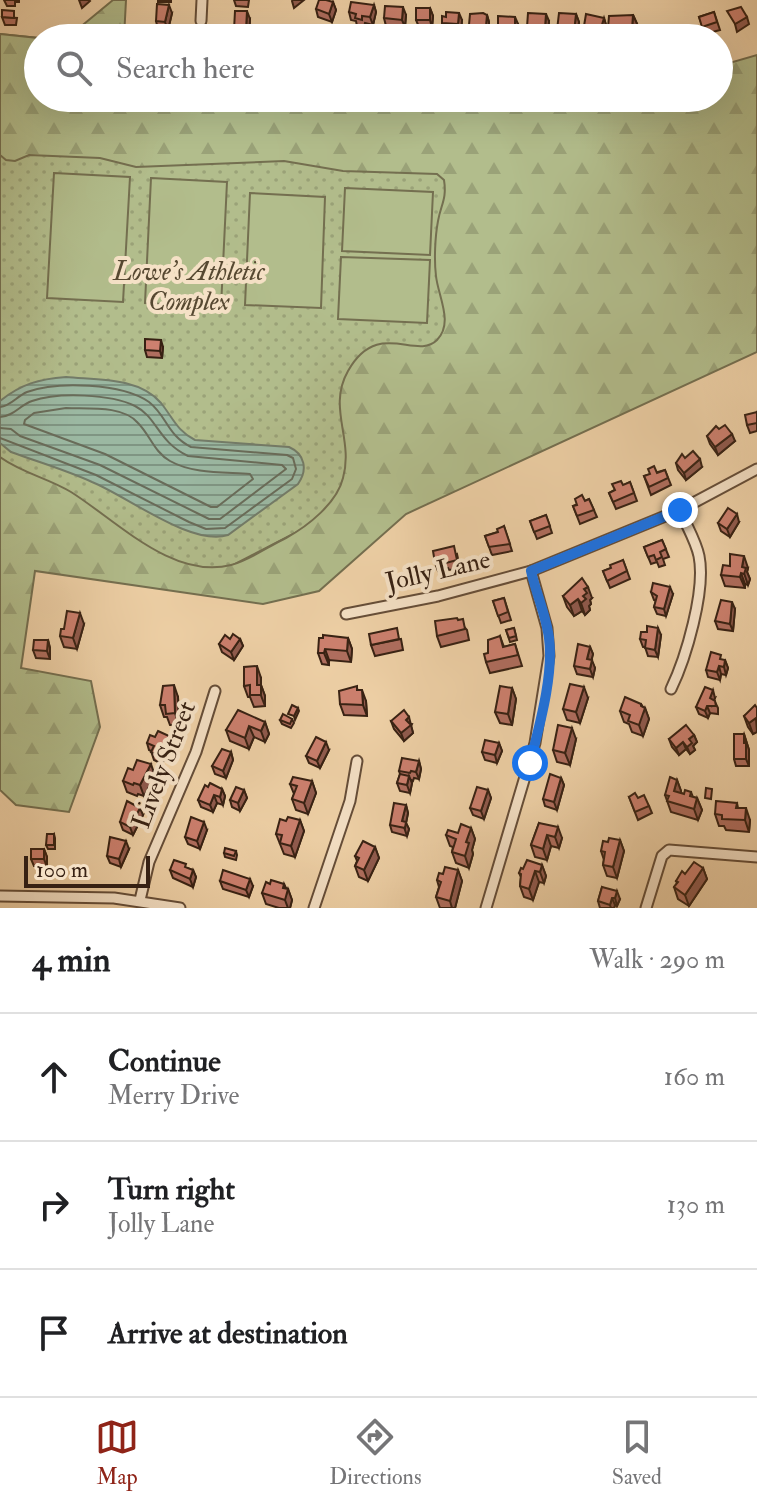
<!DOCTYPE html>
<html lang="en">
<head>
<meta charset="utf-8">
<style>
  :root { --surface:#fff; --page:#f6f6f6; --text:#202124; --muted:#757577; --line:#e0e0e0; --accent:#8f2418 }
  body { margin:0; font-family:"IM FELL Double Pica",serif; background:var(--page); color:var(--text) }
  .scale { position:absolute; left:24px; bottom:20px; width:126px; box-sizing:border-box; padding-left:8px; border:4px solid #372113; border-top:0; font-size:22px; line-height:28px; white-space:nowrap; color:#372113; -webkit-text-stroke:6px #f5e1c6; paint-order:stroke }
  .stop { position:absolute; width:24px; height:24px; margin:-18px; border:6px solid #1a73e8; border-radius:50%; background:#fff }
  .stop.end { background:#1a73e8; border-color:#fff; box-shadow:0 2px 8px #0008 }
  .list { margin:0; padding:0; list-style:none }
  h2 { display:flex; justify-content:space-between; align-items:center; height:104px; margin:0; padding:0 32px; font-size:34px }
  h2 small { font-size:26px; font-weight:400; color:var(--muted) }
  .list li { display:grid; grid-template-columns:52px 1fr auto; gap:24px; align-items:center; box-sizing:border-box; height:128px; padding:0 32px; border-top:2px solid var(--line) }
  .list b { display:block; font-size:30px; white-space:nowrap }
  .list p { margin:0; font-size:26px; white-space:nowrap; color:var(--muted) }
  .list em { font-size:26px; font-style:normal; color:var(--muted) }
  .icon { flex:none; width:44px; height:44px; fill:none; stroke:currentColor; stroke-width:2; stroke-linecap:round; stroke-linejoin:round }
  .map { position:relative; flex:none; width:757px; height:908px; overflow:hidden }
  .search { position:absolute; background:var(--surface); box-shadow:0 8px 32px #0002; left:24px; right:24px; top:24px; height:88px; display:flex; align-items:center; gap:20px; box-sizing:border-box; padding:0 28px; border-radius:44px; color:var(--muted); font-size:30px }
  .sheet { height:488px; background:var(--surface) }
  nav { display:flex; justify-content:space-around; align-items:center; box-sizing:border-box; height:112px; border-top:2px solid var(--line); background:var(--surface); font-size:22px; color:var(--muted) }
  nav a { display:grid; justify-items:center; gap:4px }
  nav .on { color:var(--accent) }
  .map>svg:first-child { display:block }
  .grass { fill:url(#grass-dots); stroke:#746f50; stroke-width:2 }
  .forest { fill:url(#forest-firs); stroke:#746f50; stroke-width:2 }
  .garden { fill:#b2bd8c; stroke:#746f50; stroke-width:2 }
  .water { fill:url(#water-rules); stroke:#737c69; stroke-width:2 }
  .lines { fill:none; stroke-linecap:round; stroke-linejoin:round }
  .shore { stroke:#696c5a; stroke-width:2 }
  .minor-casing { stroke:#654d38; stroke-width:13 }
  .minor { stroke:#f5e1c6; stroke-width:9 }
  .wall { fill:#b06e5f; stroke:#372113; stroke-width:2 }
  .shaded-wall { fill:#905a4e; stroke:#372113; stroke-width:2 }
  .building { fill:#cd806f; stroke:#372113; stroke-width:2 }
  .route { stroke:#1a73e8; stroke-width:10 }
  .labels { text-anchor:middle; dominant-baseline:central; stroke-width:8; stroke-linejoin:round; paint-order:stroke }
  .park-label { font-size:26px; font-style:italic; fill:#564831; stroke:#f5e1c6 }
  .street-label { font-size:26px; fill:#372113; stroke:#f5e1c6 }
</style>
</head>
<body>
<div class="map">
<svg width="757" height="908" viewBox="0 0 757 908">
  <defs>
    <pattern id="grass-dots" width="8" height="8" patternUnits="userSpaceOnUse" patternTransform="scale(2)"><rect width="8" height="8" fill="#b2bd8c"/><path d="M2 2h.1M6 6h.1" fill="none" stroke="#9aa278" stroke-width="1.8" stroke-linecap="round"/></pattern>
    <pattern id="forest-firs" width="22" height="20" patternUnits="userSpaceOnUse" patternTransform="scale(2)"><rect width="22" height="20" fill="#b2bd8c"/><path d="M5 1l3.5 6h-7zM16 11l3.5 6h-7z" fill="#9aa278"/></pattern>
    <pattern id="water-rules" width="6" height="5" patternUnits="userSpaceOnUse" patternTransform="scale(2)"><rect width="6" height="5" fill="#9bb8a2"/><path d="M0 2.5h6" fill="none" stroke="#7f9583"/></pattern>
  </defs>
  <rect width="100%" height="100%" fill="#efd1a7"/>
  <filter id="stains"><feTurbulence type="fractalNoise" baseFrequency=".0025" numOctaves="4"/><feColorMatrix values="0 0 0 0 .2 0 0 0 0 .09 0 0 0 0 .02 0 0 0 .5 -.17"/></filter>
  <radialGradient id="worn" r=".72"><stop offset=".6" stop-color="#630" stop-opacity="0"/><stop offset="1" stop-color="#630" stop-opacity=".3"/></radialGradient>
  <polygon class="grass" points="0,34 38,38 38,98 218,100 218,98 474,98 447,361 357,501 202,581 0,469"/>
  <g class="forest">
    <polygon points="113,0 126,0 124,38 67,38"/>
    <path d="M0 34 38 38V98L218 100V98H719V66L757 55V352L406 514 319 591 263 604 35 571 21 668 91 681 100 727 69 812 16 805 0 790V457C22 473 48 478 71 492 117 521 173 580 231 565 250 560 269 546 286 538 308 526 337 503 343 478 354 439 327 408 348 371 378 318 416 361 437 340 454 323 438 296 436 276 434 260 435 237 438 221 441 204 447 199 444 180L437 174 343 171 284 161 136 167 100 158 29 155 15 161 6 160 0 155Z"/>
  </g>
  <g class="garden">
    <polygon points="54,173 130,177 123,302 47,298"/>
    <polygon points="151,178 227,182 221,307 145,303"/>
    <polygon points="345,188 433,192 430,255 342,251"/>
    <polygon points="250,193 325,197 321,308 245,305"/>
    <polygon points="341,257 430,260 427,323 338,319"/>
  </g>
  <path class="water" d="M66 377C97 380 139 377 161 403 173 418 177 431 195 440L289 447C305 454 308 470 298 484L228 535C192 547 127 496 92 482 66 470 38 462 11 452L0 443V401C21 384 39 379 66 377Z"/>
  <g class="lines">
    <g class="shore">
      <path d="M0 407C11 406 17 396 27 392 57 381 122 383 149 402 167 416 167 435 191 447L287 455 293 458 296 469 292 479 225 528 206 529 189 522 96 475 0 438"/>
      <path d="M66 408C87 409 123 405 138 423 150 435 154 452 170 461 193 474 224 472 250 474L253 479 217 507H211L105 454 24 424 25 420 34 413Z"/>
      <path d="M0 417C14 416 20 405 32 401 58 392 111 394 135 406 157 417 158 442 188 456L282 465 286 469 220 519H209L100 465 20 436 11 429 0 428"/>
    </g>
    <g class="minor-casing">
      <g id="minor">
        <polyline points="201,21 202,0"/>
        <polyline points="346,614 438,596 531,571 680,510 757,469"/>
        <path d="M671 689C686 658 706 590 699 556 696 541 686 525 680 510"/>
        <polyline points="0,896 114,898 180,908"/>
        <polyline points="140,900 149,862 196,752 215,691"/>
        <polyline points="314,908 350,801 357,761"/>
        <polyline points="486,908 535,743 549,656 547,628 531,571"/>
        <polyline points="646,908 662,856 669,850 757,857"/>
      </g>
    </g>
    <use href="#minor" class="minor"/>
  </g>
  <g class="wall">
    <polygon points="4,0 19,0 19,2 15,2 15,6 7,6"/>
    <rect x="158" y="0" width="13" height="2"/>
    <polygon points="234,0 249,0 248,7 236,6"/>
    <polygon points="333,2 336,10 332,22 318,17 316,9"/>
    <polygon points="374,5 376,12 373,25 365,23 364,27 357,26 356,21 351,20 349,12"/>
    <polygon points="430,8 433,16 432,28 419,27 416,20"/>
    <polygon points="714,12 720,30 705,34 699,17"/>
    <polygon points="172,13 168,30 158,29 156,21"/>
    <polygon points="576,14 579,22 577,38 560,38 557,30"/>
    <polygon points="406,15 405,27 386,26 384,18"/>
    <polygon points="487,15 489,22 489,33 472,33 469,25"/>
    <polygon points="633,15 638,26 637,38 612,38 608,28"/>
    <polygon points="2,17 17,18 16,25 5,25"/>
    <polygon points="446,17 462,20 461,32 445,30 442,23"/>
    <polygon points="604,18 606,25 604,35 587,33 584,26"/>
    <polygon points="250,19 249,37 237,37 234,30"/>
    <polygon points="549,21 548,35 530,35 527,27"/>
    <polygon points="518,24 517,36 501,36 498,28"/>
    <polygon points="163,347 162,358 147,357 145,350"/>
    <polygon points="757,412 757,431 750,433 747,425"/>
    <polygon points="719,429 735,441 718,455 710,444 707,436"/>
    <polygon points="685,458 702,467 686,480 678,470 676,463"/>
    <polygon points="665,470 671,485 651,495 644,476"/>
    <polygon points="630,482 637,501 616,509 609,493"/>
    <polygon points="589,499 597,517 580,524 573,506"/>
    <polygon points="546,515 552,533 537,539 530,521"/>
    <polygon points="739,522 730,537 721,531 718,523"/>
    <polygon points="504,526 512,551 492,555 485,536 498,532"/>
    <polygon points="662,540 669,557 663,559 665,565 659,567 657,562 651,564 644,547"/>
    <polygon points="457,554 460,568 449,570 448,568 438,571 435,563"/>
    <polygon points="623,560 630,579 610,588 603,571 611,568"/>
    <polygon points="748,568 747,572 750,579 748,585 745,584 745,588 725,586 721,575"/>
    <polygon points="651,592 673,594 666,616 657,614 654,607 656,601 654,600"/>
    <polygon points="563,596 592,598 590,600 591,604 589,606 590,610 585,615 582,611 574,616 567,607"/>
    <polygon points="504,598 511,620 501,623 493,601"/>
    <polygon points="735,609 733,631 718,629 715,621"/>
    <polygon points="458,620 467,630 469,640 441,647 437,636"/>
    <polygon points="84,624 77,649 64,647 60,636 64,629"/>
    <polygon points="514,628 517,640 510,642 506,630"/>
    <polygon points="661,635 658,657 648,656 645,647 643,647 640,639"/>
    <polygon points="500,636 504,647 515,644 522,666 490,673 486,662 488,653"/>
    <polygon points="348,638 352,649 351,662 329,660 329,665 322,664 318,653"/>
    <polygon points="230,639 240,639 243,646 234,660 222,652 219,644"/>
    <polygon points="401,639 403,650 375,656 371,645"/>
    <polygon points="48,640 50,648 50,659 36,658 33,650"/>
    <polygon points="590,647 593,654 591,660 595,668 593,677 577,674 574,666"/>
    <polygon points="725,660 728,668 726,675 721,674 720,680 708,677 706,670"/>
    <polygon points="261,678 261,685 265,696 265,706 254,707 250,697 248,697 244,686"/>
    <polygon points="512,688 516,699 512,725 500,723 495,712"/>
    <polygon points="358,690 366,701 367,716 344,715 340,704"/>
    <polygon points="178,697 179,725 170,725 167,717 164,717 160,705"/>
    <polygon points="588,698 580,723 567,720 563,709"/>
    <polygon points="715,698 714,700 718,708 718,714 710,713 708,718 699,714 696,707"/>
    <polygon points="641,704 643,707 645,708 649,719 643,736 632,732 629,724 624,722 620,711"/>
    <polygon points="757,708 757,732 753,734 748,727 744,716"/>
    <polygon points="292,719 294,723 291,728 282,724 280,720"/>
    <polygon points="391,721 412,724 411,726 413,733 404,741 394,729"/>
    <polygon points="265,722 269,734 265,742 254,737 249,749 230,741 226,730"/>
    <polygon points="744,734 749,750 749,766 736,766 734,759"/>
    <polygon points="694,735 697,742 693,746 695,750 690,754 686,749 679,755 672,747 669,739"/>
    <polygon points="169,736 172,744 162,764 154,760 151,751 149,750 147,743 155,737"/>
    <polygon points="576,739 570,765 557,762 553,750"/>
    <polygon points="499,743 502,751 497,763 485,760 482,752"/>
    <polygon points="329,750 320,768 309,763 306,756"/>
    <polygon points="231,752 233,760 226,778 215,774 212,766"/>
    <polygon points="419,761 421,769 419,779 414,778 413,781 411,780 412,783 410,793 400,791 397,783 400,774 399,771"/>
    <polygon points="155,776 144,796 138,794 137,796 127,792 123,781"/>
    <polygon points="561,778 564,785 557,810 545,806 543,799"/>
    <polygon points="677,780 681,791 681,793 684,794 691,792 693,797 697,798 702,810 698,820 671,812 665,795"/>
    <polygon points="312,781 316,793 308,814 296,810 292,799 294,794 290,784"/>
    <polygon points="208,787 222,789 225,796 223,805 217,803 213,812 201,807 198,800"/>
    <polygon points="244,790 247,798 240,811 232,807 230,800"/>
    <polygon points="488,790 491,798 484,819 473,815 470,808"/>
    <polygon points="629,797 638,798 649,806 652,813 638,820"/>
    <polygon points="737,803 738,808 750,820 749,832 726,830 724,826 719,826 715,814"/>
    <polygon points="406,805 408,813 406,823 409,829 407,836 392,832 390,825"/>
    <polygon points="143,815 133,835 123,830 120,822"/>
    <polygon points="300,820 304,831 295,857 284,854 276,834 286,821"/>
    <polygon points="539,823 562,838 559,848 551,846 547,860 535,857 531,845"/>
    <polygon points="471,828 475,839 472,850 473,854 469,868 456,863 452,852 453,847 450,846 446,835 458,833"/>
    <polygon points="207,830 200,849 188,844 185,837"/>
    <polygon points="54,834 55,838 55,849 48,849 46,845"/>
    <polygon points="620,840 624,851 617,878 607,876 603,865 604,860 601,851 608,842"/>
    <polygon points="375,847 379,858 368,881 359,877 355,866 357,861 355,856"/>
    <polygon points="44,849 47,857 47,867 34,866 31,859"/>
    <polygon points="129,849 121,867 110,863 107,856"/>
    <polygon points="236,851 237,855 236,860 225,857 224,853"/>
    <polygon points="542,865 546,876 544,883 539,882 533,900 524,897 520,886 521,877 519,873 523,869"/>
    <polygon points="187,868 193,870 196,877 193,887 173,878 170,870"/>
    <polygon points="703,868 707,879 689,906 678,899 674,887 677,883 676,881 685,874"/>
    <polygon points="458,870 462,881 455,908 440,908 436,897 439,887 437,880 443,874"/>
    <polygon points="220,881 253,886 249,897 223,889"/>
    <polygon points="270,884 284,884 286,888 288,889 292,900 290,908 279,908 266,904 262,893"/>
    <polygon points="602,887 620,899 617,906 615,905 614,908 600,908 598,901"/>
  </g>
  <g class="shaded-wall">
    <polygon points="79,0 89,0 90,1 82,8"/>
    <polygon points="293,0 304,0 294,8 292,1"/>
    <polygon points="333,2 336,10 332,22 329,14"/>
    <polygon points="169,5 172,13 168,30 165,22"/>
    <polygon points="374,5 376,12 373,25 370,17"/>
    <polygon points="403,7 406,15 405,27 402,20"/>
    <polygon points="430,8 433,16 432,28 430,20"/>
    <polygon points="247,11 250,19 249,37 246,30"/>
    <polygon points="459,13 462,20 461,32 458,24"/>
    <polygon points="546,14 549,21 548,35 545,28"/>
    <polygon points="576,14 579,22 577,38 574,32"/>
    <polygon points="487,15 489,22 489,33 486,26"/>
    <polygon points="633,15 638,26 637,38 632,29"/>
    <polygon points="515,17 518,24 517,36 515,29"/>
    <polygon points="747,17 749,24 737,32 735,24"/>
    <polygon points="604,18 606,25 604,35 601,28"/>
    <polygon points="161,340 163,347 162,358 160,351"/>
    <polygon points="732,434 735,441 718,455 715,447"/>
    <polygon points="700,459 702,467 686,480 684,473"/>
    <polygon points="737,514 739,522 730,537 727,529"/>
    <polygon points="744,556 748,568 747,572 750,579 748,585 742,567"/>
    <polygon points="741,573 745,584 745,588 740,577"/>
    <polygon points="588,587 592,598 590,600 591,604 589,606 590,610 585,615 581,603 584,589"/>
    <polygon points="670,587 673,594 666,616 664,609"/>
    <polygon points="578,599 582,611 574,616 570,605"/>
    <polygon points="732,602 735,609 733,631 730,624"/>
    <polygon points="80,613 84,624 77,649 73,638"/>
    <polygon points="658,628 661,635 658,657 655,650"/>
    <polygon points="348,638 352,649 351,662 347,651"/>
    <polygon points="240,639 243,646 234,660 231,652"/>
    <polygon points="48,640 50,648 50,659 47,651"/>
    <polygon points="590,647 593,654 590,667 587,659"/>
    <polygon points="325,649 329,660 329,665 324,653"/>
    <polygon points="592,660 595,668 593,677 590,669"/>
    <polygon points="725,660 728,668 726,675 724,667"/>
    <polygon points="257,666 261,678 261,690 261,685 265,696 265,706 257,685"/>
    <polygon points="719,666 721,674 720,680 717,672"/>
    <polygon points="174,685 178,697 179,725 175,713"/>
    <polygon points="584,687 588,698 580,723 576,712"/>
    <polygon points="512,688 516,699 512,725 508,714"/>
    <polygon points="362,690 366,701 367,716 363,705"/>
    <polygon points="713,690 715,698 712,705 710,698"/>
    <polygon points="641,704 644,711 645,708 649,719 643,736 639,725"/>
    <polygon points="707,706 710,713 708,718 705,711"/>
    <polygon points="298,708 299,711 295,720 294,716"/>
    <polygon points="409,717 413,733 404,741 401,733 406,720"/>
    <polygon points="756,718 757,732 753,734 749,723"/>
    <polygon points="265,722 269,734 265,742 261,731"/>
    <polygon points="249,726 254,737 249,749 245,738"/>
    <polygon points="572,728 576,739 570,765 565,753"/>
    <polygon points="744,734 749,750 749,766 746,759"/>
    <polygon points="694,735 697,742 693,746 695,750 690,754 687,747 689,739"/>
    <polygon points="169,736 172,744 162,764 159,756"/>
    <polygon points="326,742 329,750 320,768 317,761"/>
    <polygon points="683,742 686,749 679,755 676,748"/>
    <polygon points="499,743 502,751 497,763 495,755"/>
    <polygon points="231,752 233,760 226,778 223,771"/>
    <polygon points="419,761 421,769 419,779 416,772"/>
    <polygon points="151,764 155,776 144,796 140,785"/>
    <polygon points="409,776 412,783 410,793 407,785"/>
    <polygon points="561,778 564,785 557,810 554,802"/>
    <polygon points="677,780 681,791 678,802 674,791"/>
    <polygon points="312,781 316,793 308,814 304,803"/>
    <polygon points="222,789 225,796 223,805 220,797"/>
    <polygon points="244,790 247,798 240,811 238,803"/>
    <polygon points="488,790 491,798 484,819 481,811"/>
    <polygon points="214,795 217,803 213,812 210,805"/>
    <polygon points="697,798 702,810 698,820 694,809"/>
    <polygon points="406,805 408,813 406,823 409,829 407,836 402,821"/>
    <polygon points="140,808 143,815 133,835 130,827"/>
    <polygon points="746,808 750,820 749,832 745,820"/>
    <polygon points="300,820 304,831 295,857 291,846"/>
    <polygon points="204,822 207,830 200,849 197,841"/>
    <polygon points="558,827 562,838 559,848 555,837"/>
    <polygon points="471,828 475,839 472,850 473,854 469,868 465,856 466,842"/>
    <polygon points="547,835 551,846 547,860 543,849"/>
    <polygon points="620,840 624,851 617,878 613,867"/>
    <polygon points="126,841 129,849 121,867 119,859"/>
    <polygon points="375,847 379,858 368,881 364,870"/>
    <polygon points="44,849 47,857 47,867 44,859"/>
    <polygon points="542,865 546,876 544,883 540,872"/>
    <polygon points="703,868 707,879 689,906 685,895"/>
    <polygon points="193,870 196,877 193,887 190,879"/>
    <polygon points="458,870 462,881 455,908 452,908 450,901"/>
    <polygon points="535,871 539,882 533,900 529,889"/>
    <polygon points="250,879 253,886 249,897 246,890"/>
    <polygon points="284,884 287,892 288,889 292,900 290,908 288,908 285,900 283,888"/>
    <polygon points="617,891 620,899 617,906 615,898"/>
    <polygon points="612,898 615,905 614,908 611,908 610,905"/>
  </g>
  <g class="building">
    <polygon points="319,0 326,0 333,2 329,14 316,9"/>
    <polygon points="351,2 374,5 370,17 362,16 362,20 355,18 356,14 349,12"/>
    <polygon points="157,4 169,5 165,22 156,21"/>
    <polygon points="385,6 403,7 402,20 384,18"/>
    <polygon points="741,7 747,17 735,24 727,11"/>
    <rect x="416" y="8" width="14" height="12"/>
    <polygon points="2,10 14,11 14,18 2,17"/>
    <polygon points="235,11 247,11 246,30 234,30"/>
    <polygon points="446,12 459,13 458,24 442,23 442,16 446,17"/>
    <polygon points="714,12 717,22 702,27 699,17"/>
    <polygon points="483,13 487,15 486,26 469,25 470,14"/>
    <polygon points="528,13 546,14 545,28 527,27"/>
    <polygon points="559,13 576,14 574,32 557,30"/>
    <polygon points="586,14 604,18 601,28 584,26"/>
    <polygon points="633,15 632,29 627,31 626,36 617,36 618,29 608,28 609,16"/>
    <polygon points="498,16 515,17 515,29 498,28"/>
    <polygon points="674,28 673,38 655,38 655,29"/>
    <polygon points="408,35 421,35 420,38 408,38"/>
    <polygon points="145,339 161,340 160,351 145,350"/>
    <polygon points="757,412 757,423 747,425 745,415"/>
    <polygon points="725,425 732,434 715,447 707,436 716,426 719,429"/>
    <polygon points="693,451 700,459 684,473 676,463 682,454 685,458"/>
    <polygon points="654,466 657,473 665,470 668,478 649,487 644,476 650,474 648,469"/>
    <polygon points="621,481 623,485 630,482 634,493 613,502 609,493 615,490 612,484"/>
    <polygon points="582,495 585,501 589,499 594,510 577,516 573,506 577,505 575,499"/>
    <polygon points="728,508 737,514 727,529 718,523"/>
    <polygon points="546,515 550,526 534,532 530,521"/>
    <polygon points="504,526 510,544 489,547 485,536 498,532 497,529"/>
    <polygon points="662,540 666,549 660,552 662,557 656,560 654,555 648,557 644,547"/>
    <polygon points="454,546 457,560 446,563 446,561 435,563 433,551"/>
    <polygon points="730,554 744,556 742,567 746,568 744,574 741,573 740,577 721,575 723,565 730,566"/>
    <polygon points="623,560 627,571 607,581 603,571 611,568 610,565"/>
    <polygon points="582,578 588,587 584,589 587,593 583,596 586,599 581,603 578,599 570,605 563,596"/>
    <polygon points="653,583 670,587 664,609 654,607 657,596 651,592"/>
    <polygon points="504,598 508,612 498,616 493,601"/>
    <polygon points="721,600 732,602 730,624 715,621"/>
    <polygon points="67,611 80,613 73,638 60,636 61,629 64,629"/>
    <polygon points="457,618 458,620 463,619 465,629 437,636 435,621"/>
    <polygon points="647,626 658,628 655,650 645,648 646,640 640,639 641,632 647,632"/>
    <polygon points="397,628 399,639 371,645 369,634"/>
    <polygon points="514,628 516,636 509,638 506,630"/>
    <polygon points="233,634 240,639 231,652 219,644 225,635 230,639"/>
    <polygon points="323,635 348,638 347,651 325,649 324,653 318,653 319,638 323,638"/>
    <polygon points="500,636 503,647 515,644 518,655 486,662 484,654 488,653 488,640"/>
    <polygon points="34,640 48,640 47,651 33,650"/>
    <polygon points="578,644 590,647 587,659 592,660 590,669 574,666"/>
    <polygon points="711,652 721,655 720,659 725,660 724,667 719,666 717,672 706,670"/>
    <polygon points="257,666 257,685 261,685 261,695 250,695 250,685 244,686 244,667"/>
    <polygon points="570,684 584,687 576,712 563,709"/>
    <polygon points="174,685 175,713 166,714 165,705 160,705 163,686"/>
    <polygon points="357,686 357,690 362,690 363,705 340,704 339,691"/>
    <polygon points="500,686 512,688 508,714 495,712"/>
    <polygon points="705,687 713,690 710,698 715,701 716,706 707,706 705,711 696,707"/>
    <polygon points="625,697 641,704 641,706 645,708 639,725 628,721 630,715 620,711"/>
    <polygon points="292,705 298,708 294,716 288,714"/>
    <polygon points="755,705 757,708 757,720 756,718 749,723 744,716"/>
    <polygon points="238,710 265,722 261,731 249,726 245,738 226,730"/>
    <polygon points="404,710 409,717 406,720 411,725 401,733 391,721"/>
    <polygon points="283,714 292,719 290,724 280,720"/>
    <polygon points="558,725 572,728 565,753 553,750"/>
    <polygon points="686,725 694,735 689,739 692,743 687,747 683,742 676,748 669,739"/>
    <polygon points="158,731 169,736 159,756 151,752 154,746 147,743 150,735 155,737"/>
    <polygon points="734,734 744,734 744,743 746,743 746,759 734,759"/>
    <polygon points="316,737 326,742 317,761 306,756"/>
    <polygon points="485,740 499,743 495,755 482,752"/>
    <polygon points="222,749 231,752 223,771 212,766"/>
    <polygon points="402,758 419,761 416,772 411,771 410,773 399,771"/>
    <polygon points="137,760 151,764 140,785 134,783 133,785 123,781 128,768 133,770"/>
    <polygon points="400,774 409,776 407,785 397,783"/>
    <polygon points="550,774 561,778 554,802 543,799"/>
    <polygon points="293,777 312,781 304,803 292,799 297,786 290,784"/>
    <polygon points="670,777 677,780 674,791 684,794 685,790 691,792 690,796 697,798 694,809 667,801 669,796 665,795"/>
    <polygon points="210,783 222,789 220,797 214,795 210,805 198,800 205,785 208,787"/>
    <polygon points="236,787 244,790 238,803 230,800"/>
    <polygon points="477,787 488,790 481,811 470,808"/>
    <polygon points="706,788 712,789 711,799 705,798"/>
    <polygon points="635,793 638,798 644,795 649,806 635,812 629,797"/>
    <polygon points="127,801 140,808 130,827 120,822"/>
    <polygon points="716,801 737,803 736,808 746,808 745,820 722,819 722,815 715,814"/>
    <polygon points="394,803 406,805 402,821 406,822 405,828 390,825"/>
    <polygon points="191,817 204,822 197,841 185,837"/>
    <polygon points="288,817 300,820 291,846 280,843 282,835 276,834 280,819 286,821"/>
    <polygon points="539,823 558,827 555,837 547,835 543,849 531,845"/>
    <polygon points="461,824 471,828 466,842 469,843 465,856 452,852 456,839 446,835 448,830 458,833"/>
    <polygon points="47,834 54,834 54,845 46,845"/>
    <polygon points="110,837 126,841 119,859 107,856"/>
    <polygon points="609,838 620,840 613,867 603,865 605,852 601,851 603,841 608,842"/>
    <polygon points="363,841 375,847 364,870 355,866 359,858 355,856"/>
    <polygon points="225,848 236,851 234,856 224,853"/>
    <rect x="31" y="849" width="13" height="10"/>
    <polygon points="174,860 186,864 185,867 193,870 190,879 170,870"/>
    <polygon points="527,860 542,865 540,872 535,871 529,889 520,886 521,874 519,873 521,868 523,869"/>
    <polygon points="694,862 703,868 685,895 674,887 678,882 676,881 682,871 685,874"/>
    <polygon points="445,867 458,870 450,901 436,897 441,882 437,880 439,873 443,874"/>
    <polygon points="223,870 250,879 246,890 220,881"/>
    <polygon points="271,880 284,884 283,888 288,889 285,900 262,893 266,882 270,884"/>
    <polygon points="602,887 617,891 615,898 612,898 610,905 598,901"/>
  </g>
  <g class="lines">
    <path class="route" d="M530 763C539 727 554 675 549 638 546 615 536 593 531 571L680 510"/>
  </g>
  <g class="labels">
    <g class="park-label">
      <text x="189" y="272">Lowe's Athletic<tspan x="189" dy="30">Complex</tspan></text>
    </g>
    <g class="street-label">
      <text transform="translate(438 571) rotate(-13)">Jolly Lane</text>
      <text transform="translate(164 765) rotate(-69)">Lively Street</text>
    </g>
  </g>
  <rect width="100%" height="100%" filter="url(#stains)"/>
  <rect width="100%" height="100%" fill="url(#worn)"/>
</svg>
<div class="scale">100 m</div>
<div class="stop" style="left:530px;top:763px"></div>
<div class="stop end" style="left:680px;top:510px"></div>
<div class="search"><svg class="icon" aria-label="search" viewBox="0 0 24 24"><circle cx="10" cy="10" r="6"/><path d="M15 15l6 6"/></svg>Search here</div>
</div>
<section class="sheet">
<h2>4 min<small>Walk · 290 m</small></h2>
<ul class="list">
<li><svg class="icon" aria-label="ahead" viewBox="0 0 24 24"><path d="M12 20V5M6 11l6-6 6 6"/></svg><div><b>Continue</b><p>Merry Drive</p></div><em>160 m</em></li>
<li><svg class="icon" aria-label="right" viewBox="0 0 24 24"><path d="M7 20v-9h11M14 6l5 5-5 5"/></svg><div><b>Turn right</b><p>Jolly Lane</p></div><em>130 m</em></li>
<li><svg class="icon" aria-label="arrive" viewBox="0 0 24 24"><path d="M6 21V4h12l-3 4 3 4H6"/></svg><div><b>Arrive at destination</b></div></li>
</ul>
</section>
<nav>
<a class="on"><svg class="icon" aria-label="map" viewBox="0 0 24 24"><path d="M3 6l6-2 6 2 6-2v14l-6 2-6-2-6 2zM9 4v14M15 6v14"/></svg>Map</a>
<a><svg class="icon" aria-label="directions" viewBox="0 0 24 24"><path d="M12 3l9 9-9 9-9-9zM9 14v-3h6M13 9l2 2-2 2"/></svg>Directions</a>
<a><svg class="icon" aria-label="saved" viewBox="0 0 24 24"><path d="M7 4h10v16l-5-4-5 4z"/></svg>Saved</a>
</nav>
</body>
</html>
